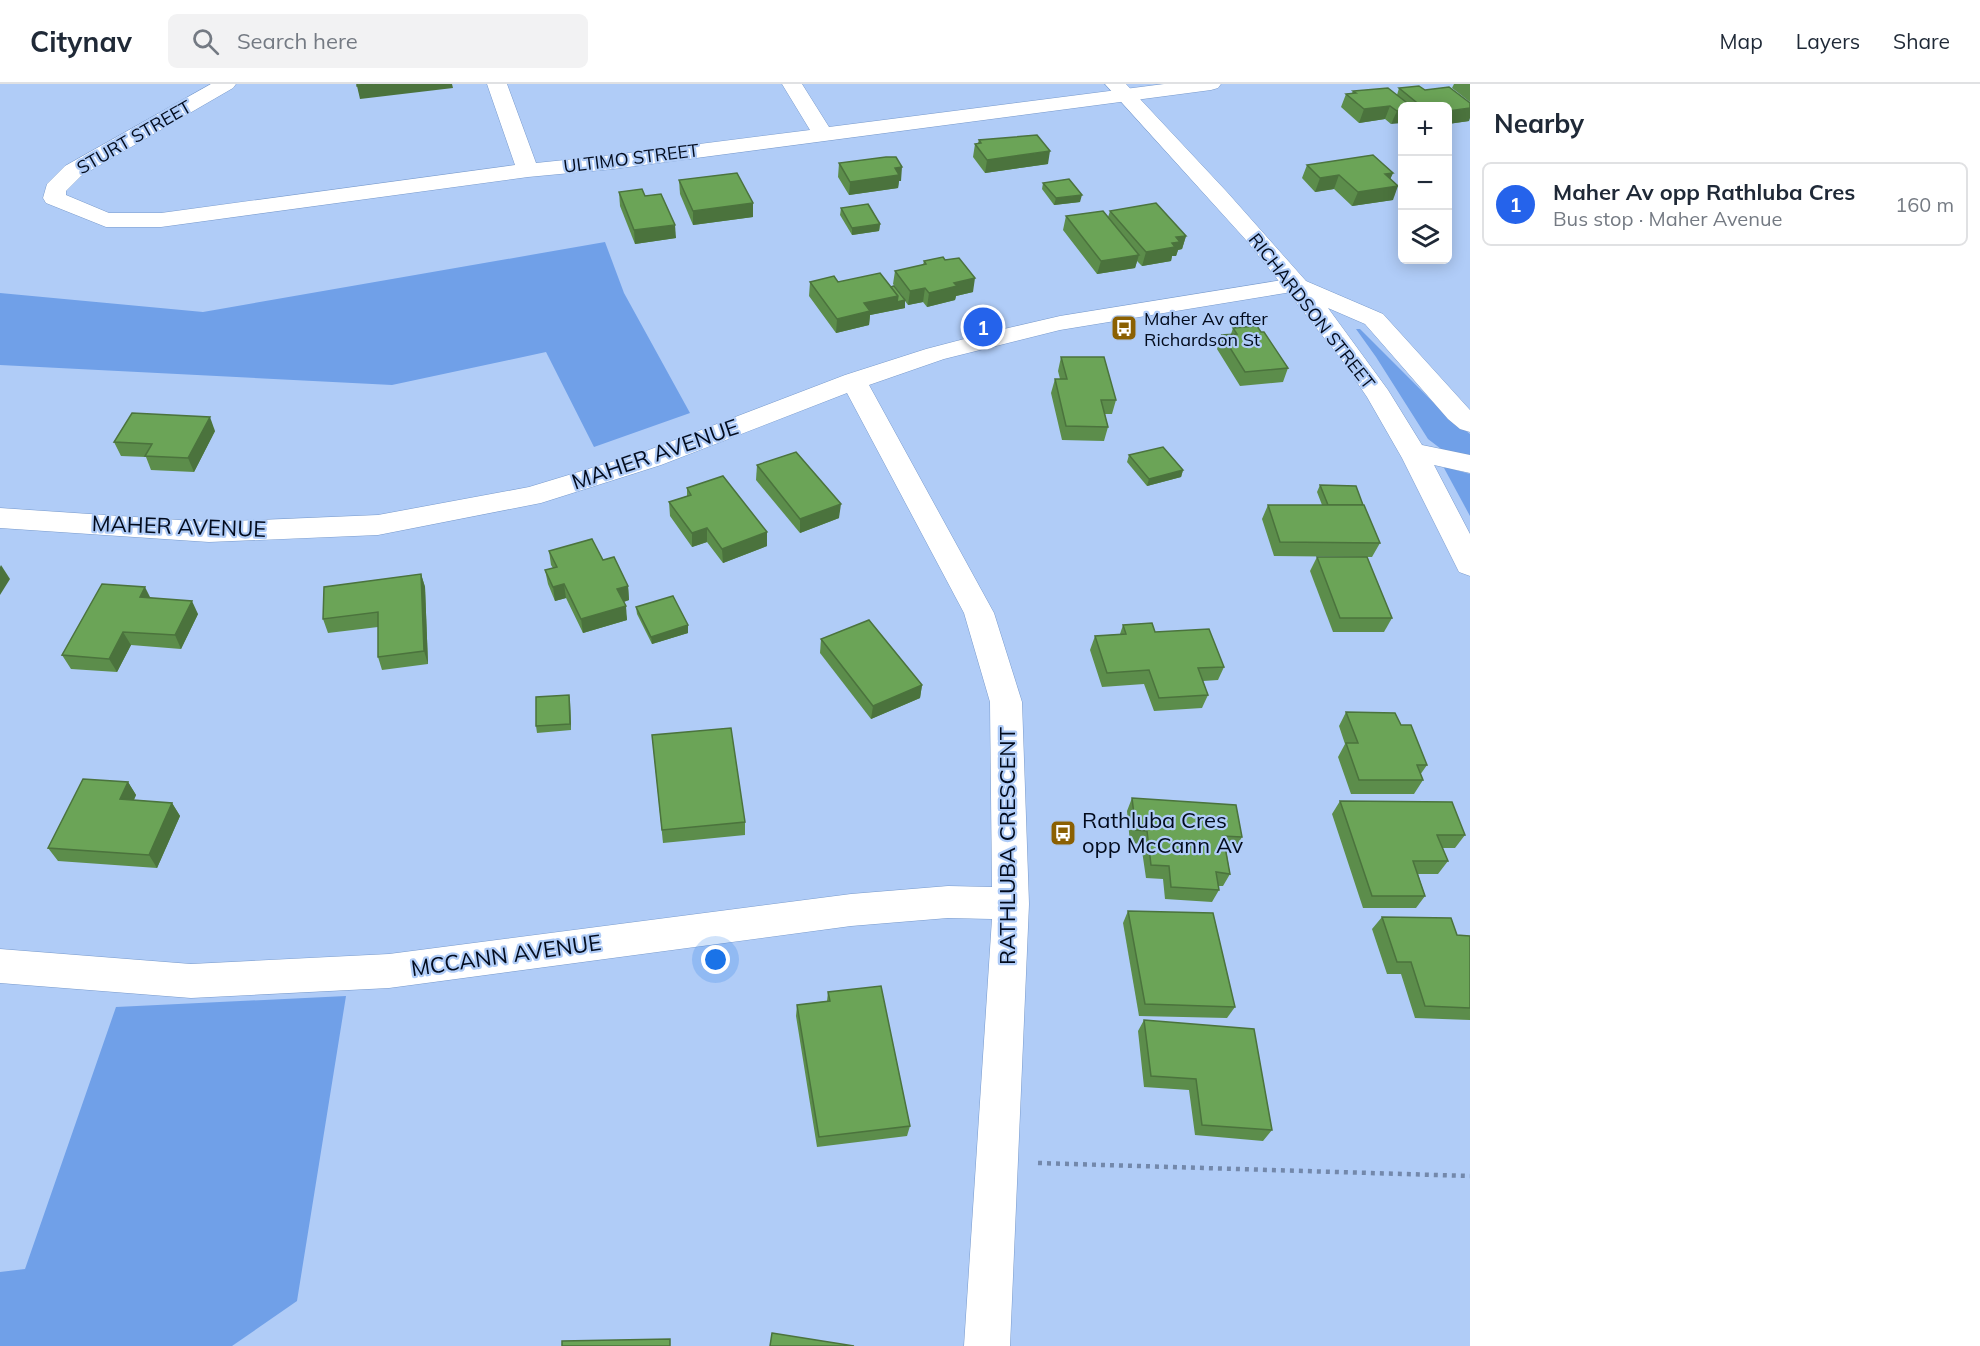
<!DOCTYPE html>
<html lang="en">
<head>
<meta charset="utf-8">
<style>
  :root { --surface:#fff; --page:#f2f2f3; --text:#1f2937; --muted:#747a83; --line:#e0e1e3; --accent:#2563eb }
  body { margin:0; font-family:Mulish,sans-serif; background:var(--page); color:var(--text) }
  .controls { position:absolute; right:18px; top:18px; display:grid; overflow:hidden; border-radius:9px; box-shadow:0 3px 15px #0003 }
  .controls button { width:54px; height:54px; display:grid; place-items:center; padding:0; border:0; border-bottom:2px solid var(--line); background:var(--surface); color:var(--text); font:30px sans-serif }
  .you { position:absolute; left:716px; top:876px; width:21px; height:21px; margin:-15px; border:4px solid #fff; border-radius:50%; background:#1a73e8; box-shadow:0 0 0 9px #1a73e833 }
  .badge { display:grid; place-items:center; width:39px; height:39px; border-radius:50%; background:var(--accent); color:#fff; font-size:20px; font-weight:700 }
  .pin { position:absolute; translate:-50% -50%; border:3px solid #fff; box-shadow:0 2px 6px #0006 }
  .list { margin:0; padding:0; list-style:none }
  h2 { display:flex; justify-content:space-between; align-items:center; height:78px; margin:0; padding:0 24px; font-size:26px }
  h2 small { font-size:20px; font-weight:400; color:var(--muted) }
  .list li { display:grid; grid-template-columns:39px 1fr auto; gap:18px; align-items:center; box-sizing:border-box; height:84px; margin:0 12px 12px; padding:0 12px; border:2px solid var(--line); border-radius:9px }
  .list b { display:block; font-size:22px; white-space:nowrap }
  .list p { margin:0; font-size:20px; white-space:nowrap; color:var(--muted) }
  .list em { font-size:20px; font-style:normal; color:var(--muted) }
  .icon { flex:none; width:33px; height:33px; fill:none; stroke:currentColor; stroke-width:2; stroke-linecap:round; stroke-linejoin:round }
  .map { position:relative; flex:none; width:1470px; height:1262px; overflow:hidden }
  header { display:flex; align-items:center; gap:36px; box-sizing:border-box; height:84px; padding:0 30px; background:var(--surface); border-bottom:2px solid var(--line) }
  header strong { font-size:28px }
  nav { display:flex; gap:33px; margin-inline-start:auto; font-size:21px }
  .search { width:420px; height:54px; background:var(--page); display:flex; align-items:center; gap:15px; box-sizing:border-box; padding:0 21px; border-radius:9px; color:var(--muted); font-size:22px }
  main { display:flex }
  aside { flex:1; background:var(--surface) }
  .map>svg:first-child { display:block }
  .green { fill:#70a0e8 }
  .lines { fill:none; stroke-linecap:round; stroke-linejoin:round }
  .minor-casing { stroke:#789acc; stroke-width:1 }
  .secondary-casing { stroke:#789acc; stroke-width:1 }
  .path { stroke:#7388ab; stroke-width:4.5; stroke-dasharray:4 5; stroke-linecap:butt }
  .minor { fill:#fff; fill-rule:evenodd }
  .secondary { fill:#fff; fill-rule:evenodd }
  .wall { fill:#5c8d4b }
  .shaded-wall { fill:#4b733d }
  .building { fill:#6ba457; stroke:#4b733d; stroke-width:1.5 }
  .labels { text-anchor:middle; dominant-baseline:central; stroke-width:4.5; stroke-linejoin:round; paint-order:stroke }
  .far-street-label { font-size:18px; fill:#020b1d; stroke:#b0ccf7 }
  .far-poi-label { font-size:18px; fill:#020b1d; stroke:#b0ccf7; text-anchor:start }
  .street-label { font-size:22px; fill:#020b1d; stroke:#b0ccf7 }
  .poi-label { font-size:22px; fill:#020b1d; stroke:#b0ccf7; text-anchor:start }
</style>
</head>
<body>
<header>
<strong>Citynav</strong>
<div class="search"><svg class="icon" aria-label="search" viewBox="0 0 24 24"><circle cx="10" cy="10" r="6"/><path d="M15 15l6 6"/></svg>Search here</div>
<nav><a>Map</a><a>Layers</a><a>Share</a></nav>
</header>
<main>
<div class="map">
<svg width="1470" height="1262" viewBox="0 0 1470 1262">
  <rect width="100%" height="100%" fill="#b0ccf7"/>
  <g class="green">
    <polygon points="605,158 624,209 690,329 594,363 546,268 392,301 0,281 0,209 203,228"/>
    <polygon points="1356,245 1360,245 1449,334 1470,350 1470,374 1445,368 1428,355 1376,273"/>
    <polygon points="1445,383 1470,390 1470,432 1444,384"/>
    <polygon points="346,912 297,1217 232,1262 0,1262 0,1188 25,1185 116,923"/>
  </g>
  <g class="lines">
    <g class="minor-casing">
      <g id="minor">
        <polygon points="211,0 236,0 233,4 81,92 66,107 66,111 109,129 161,129 515,81 487,0 507,0 536,79 613,71 810,46 782,0 802,0 829,43 1164,0 1221,0 1218,4 1211,6 613,85 528,93 161,143 106,143 46,119 43,114 47,100 65,82"/>
        <polygon points="1295,194 1304,196 1307,201 1304,206 1060,246 944,275 869,301 994,529 1022,618 1029,820 1010,1262 964,1262 992,835 948,834 851,842 389,904 191,914 0,899 0,865 191,880 389,870 851,810 948,802 992,803 990,618 964,529 847,309 661,381 541,419 378,451 209,458 0,444 0,424 209,438 378,431 529,403 641,369 845,291 926,265 991,248 1060,232"/>
      </g>
    </g>
    <g class="secondary-casing">
      <polygon id="secondary" points="1105,0 1126,0 1227,108 1306,197 1383,230 1470,326 1470,348 1460,345 1448,335 1365,240 1328,224 1388,306 1422,361 1470,371 1470,389 1434,381 1470,450 1470,492 1459,488 1402,374 1367,313 1341,275 1246,156"/>
    </g>
    <polyline class="path" points="1038,1079 1470,1092"/>
    <use href="#minor" class="minor"/>
    <use href="#secondary" class="secondary"/>
  </g>
  <g class="wall">
    <polygon points="1454,0 1470,0 1470,18 1452,4"/>
    <polygon points="1399,4 1425,6 1469,37 1448,40 1448,22 1402,22 1391,40 1385,35 1359,39 1341,23 1346,10 1352,9 1353,7 1397,11"/>
    <polygon points="979,56 1048,80 985,89 973,73 975,60 978,59"/>
    <polygon points="839,79 901,97 899,97 898,104 849,111 838,93"/>
    <polygon points="1307,81 1393,89 1390,95 1393,116 1352,122 1334,105 1315,108 1302,94"/>
    <polygon points="679,96 753,119 753,133 693,141 680,110"/>
    <polygon points="1043,99 1080,118 1054,121 1042,105"/>
    <polygon points="619,108 645,112 676,154 635,160 620,122"/>
    <polygon points="841,124 880,140 879,147 852,151 840,131"/>
    <polygon points="1110,127 1186,152 1182,165 1178,166 1176,172 1172,172 1171,177 1142,182 1137,177 1135,184 1097,190 1063,146 1066,132 1108,133"/>
    <polygon points="924,177 973,208 956,212 955,216 927,223 923,218 908,221 905,217 905,224 870,231 869,241 836,249 809,212 810,198 838,198 891,203 904,214 893,200 895,187 923,181"/>
    <polygon points="1233,244 1288,284 1283,298 1240,302 1217,265 1222,251 1231,250"/>
    <polygon points="1061,273 1116,316 1112,330 1105,330 1108,343 1104,357 1062,356 1051,309 1055,295 1060,295 1058,287"/>
    <polygon points="215,347 194,388 151,386 146,373 121,372 114,358"/>
    <polygon points="1129,371 1183,386 1181,393 1147,402 1127,378"/>
    <polygon points="757,381 839,434 800,449 756,396"/>
    <polygon points="1320,401 1363,421 1380,459 1372,473 1274,472 1262,435 1268,421 1322,421 1317,408"/>
    <polygon points="687,404 767,448 767,462 723,479 707,458 692,463 670,432 669,418 687,412"/>
    <polygon points="549,467 603,476 628,502 629,516 624,518 627,536 583,549 566,514 555,517 548,500 545,486 553,484 551,481"/>
    <polygon points="1317,473 1392,534 1384,548 1333,548 1310,487"/>
    <polygon points="421,490 425,503 428,580 382,586 378,573 378,543 328,549 323,535"/>
    <polygon points="150,514 198,530 181,565 131,561 117,588 71,585 62,571"/>
    <polygon points="636,523 688,549 652,560 637,530"/>
    <polygon points="1123,541 1155,548 1224,583 1218,596 1203,597 1208,611 1202,624 1154,627 1144,600 1102,603 1090,566 1095,552 1120,550"/>
    <polygon points="821,555 922,601 920,614 871,635 820,569"/>
    <polygon points="569,611 570,617 571,646 537,649 536,642"/>
    <polygon points="1346,628 1401,641 1427,681 1420,691 1423,696 1414,710 1351,710 1338,673 1345,660 1339,642"/>
    <polygon points="652,651 745,738 745,751 663,759"/>
    <polygon points="128,698 136,711 134,716 172,719 180,732 157,784 58,777 48,764"/>
    <polygon points="1132,714 1242,753 1235,765 1226,765 1230,790 1223,802 1218,802 1219,806 1212,818 1165,815 1163,795 1146,794 1141,760 1130,759 1127,727"/>
    <polygon points="1340,717 1465,751 1455,764 1442,764 1448,777 1438,790 1418,790 1425,812 1416,824 1363,824 1332,730"/>
    <polygon points="1128,827 1235,923 1227,934 1139,932 1123,839"/>
    <polygon points="1382,833 1457,851 1470,852 1470,936 1415,934 1401,890 1387,890 1372,845"/>
    <polygon points="828,908 910,1042 907,1052 817,1063 796,932 797,921 827,917"/>
    <polygon points="1144,936 1272,1046 1263,1057 1195,1051 1189,1006 1144,1003 1138,947"/>
  </g>
  <g class="shaded-wall">
    <polygon points="375,0 452,0 453,4 360,15 357,2"/>
    <polygon points="1390,22 1385,35 1359,39 1364,25"/>
    <polygon points="1470,24 1470,34 1469,37 1448,40 1448,27"/>
    <polygon points="1402,26 1402,39 1391,40 1397,27"/>
    <polygon points="1050,67 1048,80 985,89 987,76"/>
    <polygon points="902,83 901,97 899,97 898,104 849,111 850,98 895,84"/>
    <polygon points="1393,89 1387,102 1385,90"/>
    <polygon points="1339,91 1334,105 1315,108 1320,94"/>
    <polygon points="1398,102 1393,116 1352,122 1358,108"/>
    <polygon points="1082,111 1080,118 1054,121 1056,114"/>
    <polygon points="753,119 753,133 693,141 693,127"/>
    <polygon points="880,140 879,147 852,151 852,144"/>
    <polygon points="675,141 676,154 635,160 634,146"/>
    <polygon points="1186,152 1182,165 1178,166 1176,172 1172,172 1171,177 1142,182 1146,168 1172,159 1176,153"/>
    <polygon points="1139,171 1135,184 1097,190 1101,177"/>
    <polygon points="975,194 973,208 956,212 955,216 927,223 929,209 954,199"/>
    <polygon points="925,204 923,218 908,221 910,207"/>
    <polygon points="898,212 905,216 905,224 870,231 869,241 836,249 837,235 864,219"/>
    <polygon points="210,333 215,347 194,388 188,374"/>
    <polygon points="1183,386 1181,393 1147,402 1149,395"/>
    <polygon points="841,420 839,434 800,449 800,435"/>
    <polygon points="707,444 707,458 692,463 692,449"/>
    <polygon points="767,448 767,462 723,479 722,465"/>
    <polygon points="1,481 10,495 0,511 0,483"/>
    <polygon points="421,490 425,503 428,580 424,567"/>
    <polygon points="564,500 566,514 555,517 553,503"/>
    <polygon points="628,502 629,516 619,519 617,505"/>
    <polygon points="145,503 152,517 140,513"/>
    <polygon points="192,517 198,530 181,565 175,551"/>
    <polygon points="626,522 627,536 583,549 581,535"/>
    <polygon points="688,541 688,549 652,560 651,553"/>
    <polygon points="123,548 131,561 117,588 109,575"/>
    <polygon points="922,601 920,614 871,635 873,622"/>
    <polygon points="569,611 570,617 571,646 570,640"/>
    <polygon points="128,698 136,711 128,728 120,715"/>
    <polygon points="172,719 180,732 157,784 149,771"/>
  </g>
  <g class="building">
    <polygon points="357,0 375,0 357,2"/>
    <polygon points="1419,2 1425,6 1449,3 1470,19 1470,24 1448,27 1448,22 1421,22 1399,4"/>
    <polygon points="1388,4 1411,22 1402,22 1402,26 1397,27 1390,22 1364,25 1346,10 1356,9 1353,7"/>
    <polygon points="1037,51 1050,67 987,76 975,60 981,59 979,56"/>
    <polygon points="1373,71 1393,89 1385,90 1398,102 1358,108 1339,91 1320,94 1307,81"/>
    <polygon points="886,73 896,73 902,83 895,84 899,91 850,98 839,79"/>
    <polygon points="737,89 753,119 693,127 679,96"/>
    <polygon points="1069,95 1082,111 1056,114 1043,99"/>
    <polygon points="642,105 645,112 661,110 675,141 634,146 619,108"/>
    <polygon points="1156,119 1186,152 1176,153 1180,158 1172,159 1175,163 1146,168 1110,127"/>
    <polygon points="868,120 880,140 852,144 841,124"/>
    <polygon points="1103,127 1139,171 1101,177 1066,132"/>
    <polygon points="943,173 945,176 959,174 975,194 954,199 957,202 929,209 925,204 910,207 895,187 926,180 924,177"/>
    <polygon points="880,189 898,212 864,219 870,227 837,235 810,198 834,192 838,198"/>
    <polygon points="894,202 905,216 897,218 898,212 891,203"/>
    <polygon points="1257,242 1261,248 1264,248 1288,284 1245,288 1222,251 1237,250 1233,244"/>
    <polygon points="1061,273 1104,273 1116,316 1101,316 1108,343 1066,342 1055,295 1067,295"/>
    <polygon points="132,329 210,333 188,374 145,372 152,360 114,358"/>
    <polygon points="1163,363 1183,386 1149,395 1129,371"/>
    <polygon points="796,368 841,420 800,435 757,381"/>
    <polygon points="723,392 767,448 722,465 707,444 692,449 669,418 691,411 687,404"/>
    <polygon points="1320,401 1356,402 1363,421 1328,421"/>
    <polygon points="1268,421 1364,421 1380,459 1280,458"/>
    <polygon points="592,455 603,476 614,473 628,502 617,505 626,522 581,535 564,500 553,503 545,486 557,483 549,467"/>
    <polygon points="1317,473 1367,473 1392,534 1340,534"/>
    <polygon points="421,490 424,567 378,573 378,528 323,535 324,503"/>
    <polygon points="102,500 145,503 140,513 192,517 175,551 123,548 109,575 62,571"/>
    <polygon points="673,512 688,541 651,553 636,523"/>
    <polygon points="869,536 922,601 873,622 821,555"/>
    <polygon points="1152,539 1155,548 1209,545 1224,583 1198,584 1208,611 1159,614 1149,586 1107,589 1095,552 1126,550 1123,541"/>
    <polygon points="569,611 570,640 536,642 536,613"/>
    <polygon points="1346,628 1395,629 1401,641 1411,641 1427,681 1417,681 1423,696 1359,696 1346,659 1358,659"/>
    <polygon points="731,644 745,738 662,746 652,651"/>
    <polygon points="83,695 128,698 120,715 172,719 149,771 48,764"/>
    <polygon points="1132,714 1236,721 1242,753 1223,752 1230,790 1216,788 1219,806 1171,803 1169,782 1151,781 1147,747 1136,746"/>
    <polygon points="1340,717 1452,718 1465,751 1437,751 1448,777 1413,777 1425,812 1372,812"/>
    <polygon points="1128,827 1213,829 1235,923 1145,920"/>
    <polygon points="1382,833 1451,834 1457,851 1470,852 1470,924 1425,922 1411,878 1397,878"/>
    <polygon points="881,902 910,1042 819,1053 797,921 830,917 828,908"/>
    <polygon points="1144,936 1254,945 1272,1046 1202,1041 1196,995 1151,992"/>
    <polygon points="772,1249 854,1262 770,1262"/>
    <polygon points="670,1255 670,1262 562,1262 562,1257"/>
  </g>
  <defs>
    <g id="bus-square" transform="scale(1.35)"><rect x="-9" y="-9" width="18" height="18" rx="4" fill="#8b6002" stroke="#b0ccf7"/><path d="M-5-6H5V4H4V6H2V4H-2V6H-4V4H-5ZM-3.5-4V0h7V-4ZM-3.5 1.2v1.5H-2V1.2ZM2 1.2v1.5H3.5V1.2Z" fill="#fff"/></g>
  </defs>
  <g fill-rule="evenodd">
    <use href="#bus-square" x="1124" y="244"/>
    <use href="#bus-square" x="1063" y="749"/>
  </g>
  <g class="labels">
    <g class="far-street-label">
      <text transform="translate(134 53) rotate(-30)">STURT STREET</text>
      <text transform="translate(631 74) rotate(-7)">ULTIMO STREET</text>
      <text transform="translate(1312 227) rotate(52)">RICHARDSON STREET</text>
    </g>
    <g class="far-poi-label">
      <text x="1144" y="234">Maher Av after<tspan x="1144" dy="21">Richardson St</tspan></text>
    </g>
    <g class="street-label">
      <text transform="translate(655 370) rotate(-19)">MAHER AVENUE</text>
      <text transform="translate(179 442) rotate(2)">MAHER AVENUE</text>
      <text transform="translate(1007 762) rotate(-90)">RATHLUBA CRESCENT</text>
      <text transform="translate(506 871) rotate(-8)">MCCANN AVENUE</text>
    </g>
    <g class="poi-label">
      <text x="1082" y="736">Rathluba Cres<tspan x="1082" dy="25">opp McCann Av</tspan></text>
    </g>
  </g>
</svg>
<div class="controls">
<button>+</button>
<button>−</button>
<button><svg class="icon" aria-label="layers" viewBox="0 0 24 24"><path d="M12 4l9 5-9 5-9-5zM3 14l9 5 9-5"/></svg></button>
</div>
<div class="you"></div>
<div class="pin badge" style="left:983px;top:243px">1</div>
</div>
<aside>
<h2>Nearby<small></small></h2>
<ul class="list">
<li><span class="badge">1</span><div><b>Maher Av opp Rathluba Cres</b><p>Bus stop · Maher Avenue</p></div><em>160 m</em></li>
</ul>
</aside>
</main>
</body>
</html>
